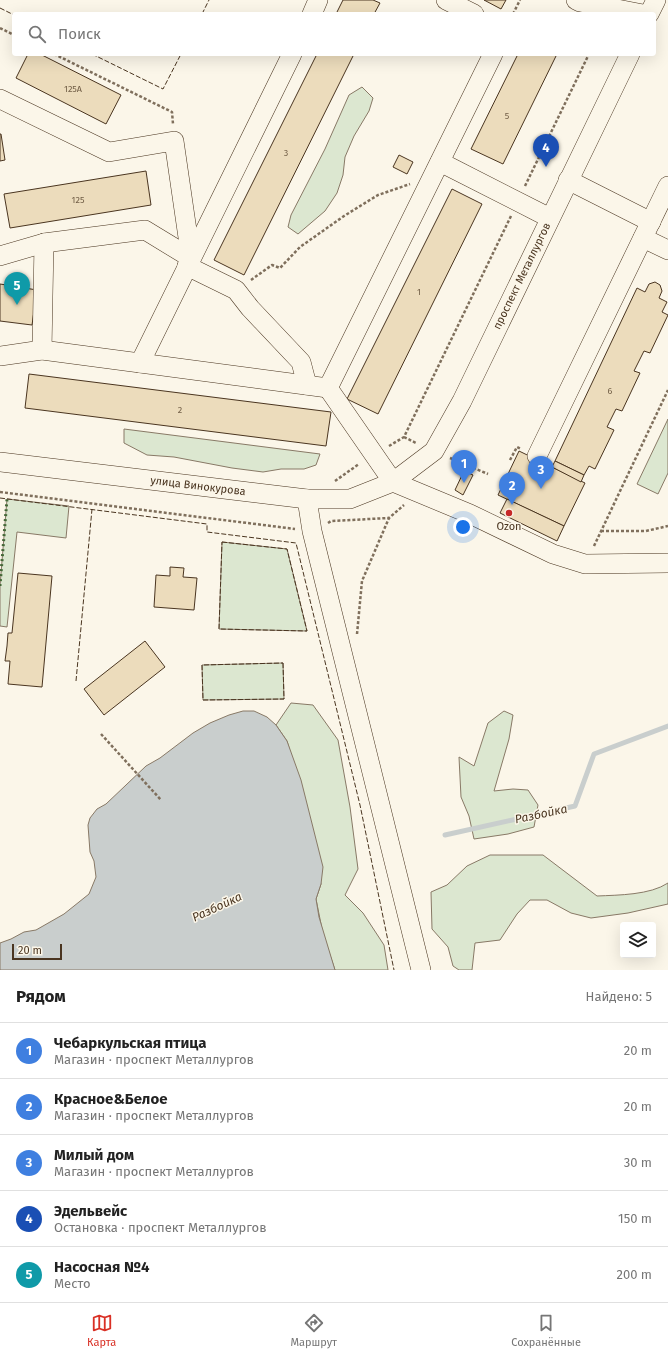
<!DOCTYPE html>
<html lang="ru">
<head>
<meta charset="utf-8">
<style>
  :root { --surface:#fff; --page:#f6f6f6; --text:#222; --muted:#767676; --line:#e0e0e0; --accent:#d93025 }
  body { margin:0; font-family:"Fira Sans",sans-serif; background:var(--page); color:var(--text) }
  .controls { position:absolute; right:12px; bottom:12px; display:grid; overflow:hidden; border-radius:4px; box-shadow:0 4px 16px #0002 }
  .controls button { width:36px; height:36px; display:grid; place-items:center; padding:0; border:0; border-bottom:1px solid var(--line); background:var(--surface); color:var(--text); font:20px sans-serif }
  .scale { position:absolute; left:12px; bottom:10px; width:50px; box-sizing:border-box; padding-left:4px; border:2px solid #4a3520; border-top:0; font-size:11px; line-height:14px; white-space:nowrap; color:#4a3520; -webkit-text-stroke:3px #fbf6e9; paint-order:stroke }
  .you { position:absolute; left:463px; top:527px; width:14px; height:14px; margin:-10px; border:3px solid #fff; border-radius:50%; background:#1a73e8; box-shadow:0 0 0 6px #1a73e833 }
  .badge { display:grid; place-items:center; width:26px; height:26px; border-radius:50%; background:var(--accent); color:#fff; font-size:13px; font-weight:700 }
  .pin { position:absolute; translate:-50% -33px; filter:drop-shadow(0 1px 2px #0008) }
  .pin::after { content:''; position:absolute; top:21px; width:14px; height:12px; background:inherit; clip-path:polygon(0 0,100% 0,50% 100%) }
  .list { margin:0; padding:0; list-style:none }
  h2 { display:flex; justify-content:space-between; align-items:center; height:52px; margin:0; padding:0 16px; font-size:17px }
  h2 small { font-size:13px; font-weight:400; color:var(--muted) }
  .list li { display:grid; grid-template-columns:26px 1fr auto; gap:12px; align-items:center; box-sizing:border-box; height:56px; padding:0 16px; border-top:1px solid var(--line) }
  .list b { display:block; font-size:15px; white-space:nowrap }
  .list p { margin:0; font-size:13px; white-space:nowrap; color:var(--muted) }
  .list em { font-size:13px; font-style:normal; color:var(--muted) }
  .icon { flex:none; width:22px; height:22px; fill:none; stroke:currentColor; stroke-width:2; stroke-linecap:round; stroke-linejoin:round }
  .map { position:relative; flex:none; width:668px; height:970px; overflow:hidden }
  .search { position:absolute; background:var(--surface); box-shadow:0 4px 16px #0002; left:12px; right:12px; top:12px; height:44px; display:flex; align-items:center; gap:10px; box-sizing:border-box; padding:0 14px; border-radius:4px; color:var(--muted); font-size:15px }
  .sheet { height:332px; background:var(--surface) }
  nav { display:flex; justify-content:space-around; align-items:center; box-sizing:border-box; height:56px; border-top:1px solid var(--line); background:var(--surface); font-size:11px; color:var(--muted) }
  nav a { display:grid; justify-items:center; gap:2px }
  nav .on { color:var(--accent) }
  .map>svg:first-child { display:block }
  .green { fill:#dce7d0; stroke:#887966 }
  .water { fill:#c9cecd; stroke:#887966 }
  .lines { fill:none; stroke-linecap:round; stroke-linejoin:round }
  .stream { stroke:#c9cecd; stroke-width:5 }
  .building { fill:#ecdcbc; stroke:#4a3520 }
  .minor-casing { stroke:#4a3520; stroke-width:20 }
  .path { stroke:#7f6f5c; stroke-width:2.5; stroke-dasharray:3 2; stroke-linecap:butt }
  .minor { stroke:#fbf6e9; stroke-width:19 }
  .hedge { stroke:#436837; stroke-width:3; stroke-dasharray:2 3; stroke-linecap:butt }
  .fence { stroke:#4a3520; stroke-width:1; stroke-dasharray:5 2; stroke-linecap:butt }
  .poi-dot { fill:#c62828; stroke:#fbf6e9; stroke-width:1.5 }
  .labels { text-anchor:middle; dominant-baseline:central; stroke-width:3; stroke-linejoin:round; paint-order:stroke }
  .number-label { font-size:9px; fill:#725f47 }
  .street-label { font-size:11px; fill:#4a3520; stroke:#fbf6e9 }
  .poi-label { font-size:11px; fill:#4a3520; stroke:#fbf6e9 }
  .water-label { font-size:12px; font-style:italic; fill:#4a3520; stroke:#fbf6e9 }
</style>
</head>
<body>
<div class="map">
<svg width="668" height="970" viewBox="0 0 668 970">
  <rect width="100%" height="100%" fill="#fbf6e9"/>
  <g class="green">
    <polygon points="362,87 373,98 369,111 354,136 345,157 343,175 337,193 325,211 298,234 288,227 291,215 325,149 349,95"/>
    <polygon points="668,419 668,473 658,494 637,484"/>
    <polygon points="124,429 320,454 316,465 304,469 281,469 263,472 232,468 174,457 147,455 124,443"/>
    <polygon points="7,499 69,506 66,538 17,532 7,627 0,626 0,586"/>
    <polygon points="222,542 287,549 307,631 219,629"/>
    <polygon points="283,663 284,699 203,700 202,665"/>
    <polygon points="291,703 313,705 338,740 350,807 358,869 345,895 363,913 384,945 388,970 335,970 323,934 316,899 321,884 292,758 287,741 276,725"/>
    <polygon points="504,711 513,715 509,739 494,791 513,789 528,790 538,805 534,827 508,834 474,839 469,816 461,797 459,757 474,766 488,723"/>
    <path d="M490 855H543L597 896C619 895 650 895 668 883V904L628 913 591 918 571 913 547 900H530L517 914 500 940 475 943 472 970H459L453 966 448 947 432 929 431 892 447 885 467 866Z"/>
  </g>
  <polygon class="water" points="243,711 254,711 267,717 276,725 287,741 301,780 323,867 321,884 316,899 319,917 335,970 0,970 0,943 11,939 24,932 36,930 64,914 89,894 96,877 94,861 90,852 88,825 90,818 97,809 106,804 146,766 160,758 193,733 210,723 229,715"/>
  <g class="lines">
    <polyline class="stream" points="445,835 575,806 594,754 668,726"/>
  </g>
  <g class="building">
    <polygon points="343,0 373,0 380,3 374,14 336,14"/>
    <polygon points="484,0 506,0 501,9"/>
    <polygon points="28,54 40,54 121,95 106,124 16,78"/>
    <polygon points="317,54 354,54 244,275 214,260"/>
    <polygon points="518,54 557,54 503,164 471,149"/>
    <polygon points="0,134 1,134 5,160 0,161"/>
    <polygon points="399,155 413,162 407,174 393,167"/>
    <polygon points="146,171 151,205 10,228 4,194"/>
    <polygon points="452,189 482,204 378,414 347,399"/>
    <polygon points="655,282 660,285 662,291 659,298 667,302 662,312 668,315 650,353 644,351 634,371 640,373 622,411 616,409 607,427 614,430 595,469 589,466 584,475 555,461 637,288 645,292 649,284"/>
    <polygon points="0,284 37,290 32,325 0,321"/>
    <polygon points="29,374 331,412 326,446 25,408"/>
    <polygon points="519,451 585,483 564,526 498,495"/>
    <polygon points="555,461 584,475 581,482 552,467"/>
    <polygon points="464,471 473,475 463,495 455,490"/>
    <polygon points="507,499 564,526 557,541 500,513"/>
    <polygon points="170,567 184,568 183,577 197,578 194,610 154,607 156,575 170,576"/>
    <polygon points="18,573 52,576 42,687 8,684 10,661 5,661 7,646 8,633 12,633"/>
    <polygon points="145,641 165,667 104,715 84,689"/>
  </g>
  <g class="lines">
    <g class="minor-casing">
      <g id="minor">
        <polyline points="446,0 474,14"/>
        <polyline points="576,0 580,2 643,14"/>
        <polyline points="312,14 318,0"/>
        <polyline points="649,14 656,0"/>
        <polyline points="493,54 328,388 393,482 470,514 553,554 585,564 668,563"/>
        <polyline points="0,99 109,152 174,141 191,258"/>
        <polyline points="440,162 550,218"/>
        <polyline points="568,180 651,222"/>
        <polyline points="643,238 668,250"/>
        <polyline points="0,256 44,243 145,230 191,258"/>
        <polyline points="187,266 236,290 250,308 301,362 307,385"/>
        <polyline points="42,350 44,243"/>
        <polyline points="0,356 42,350 328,388"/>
        <polyline points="140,363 292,54"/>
        <polyline points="537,456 668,186"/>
        <polyline points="0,462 307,499 350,499 393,482 434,451 462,401 630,54"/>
        <polyline points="307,499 312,531 421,970"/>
      </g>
    </g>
    <g class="path">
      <polyline points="513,14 520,0"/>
      <polyline points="0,28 14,35"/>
      <polyline points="54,54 172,112 173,124"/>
      <polyline points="525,186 589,54"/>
      <polyline points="251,280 272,265 280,268 300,247 344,216 378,195 410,184"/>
      <polyline points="404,437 416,443"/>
      <polyline points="389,446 404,437 511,216"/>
      <polyline points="450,458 488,474"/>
      <polyline points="510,460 517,447 521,449"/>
      <polyline points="335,481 359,464"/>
      <polyline points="0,492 295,529"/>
      <polyline points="328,523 331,521 389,518"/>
      <polyline points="601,531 646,531 668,526"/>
      <polyline points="594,546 668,390"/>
      <polyline points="357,634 362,581 389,518 404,505"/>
      <polyline points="101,734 161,800"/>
    </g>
    <use href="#minor" class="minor"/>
    <polyline class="hedge" points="0,586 7,499"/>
    <g class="fence">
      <polyline points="0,8 14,15"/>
      <polyline points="202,14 209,0"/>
      <polyline points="92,54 163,89 181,54"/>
      <polyline points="0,498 207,524 207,532 296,543 360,805 394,970"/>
      <polygon points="222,542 287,549 307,631 219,629"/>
      <polygon points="283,663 284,699 203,700 202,665"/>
      <polyline points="76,681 92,509"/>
    </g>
  </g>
  <circle class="poi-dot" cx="509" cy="513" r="4"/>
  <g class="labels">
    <g class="number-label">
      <text x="73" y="89">125А</text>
      <text x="507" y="116">5</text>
      <text x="286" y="153">3</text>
      <text x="78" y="200">125</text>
      <text x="419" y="292">1</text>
      <text x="610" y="391">6</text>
      <text x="180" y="410">2</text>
    </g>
    <g class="street-label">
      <text transform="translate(522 276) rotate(-64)">проспект Металлургов</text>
      <text transform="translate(198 486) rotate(7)">улица Винокурова</text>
    </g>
    <g class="poi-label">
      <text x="509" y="526">Ozon</text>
    </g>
    <g class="water-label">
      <text transform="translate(541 814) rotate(-12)">Разбойка</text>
      <text transform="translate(217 907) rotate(-25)">Разбойка</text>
    </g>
  </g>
</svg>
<div class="controls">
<button><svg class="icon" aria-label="layers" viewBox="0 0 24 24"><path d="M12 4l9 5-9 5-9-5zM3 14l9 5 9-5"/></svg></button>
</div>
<div class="scale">20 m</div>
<div class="you"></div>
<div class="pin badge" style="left:464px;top:483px;background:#3f7fe0">1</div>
<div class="pin badge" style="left:512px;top:505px;background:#3f7fe0">2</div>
<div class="pin badge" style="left:541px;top:489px;background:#3f7fe0">3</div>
<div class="pin badge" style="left:546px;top:167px;background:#1a4fb4">4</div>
<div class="pin badge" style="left:17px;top:305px;background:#0f9aa8">5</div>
<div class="search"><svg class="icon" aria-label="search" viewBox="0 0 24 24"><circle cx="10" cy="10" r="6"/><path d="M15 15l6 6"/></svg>Поиск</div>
</div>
<section class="sheet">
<h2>Рядом<small>Найдено: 5</small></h2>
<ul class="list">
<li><span class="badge" style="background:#3f7fe0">1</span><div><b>Чебаркульская птица</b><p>Магазин · проспект Металлургов</p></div><em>20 m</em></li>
<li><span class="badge" style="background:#3f7fe0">2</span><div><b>Красное&amp;Белое</b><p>Магазин · проспект Металлургов</p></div><em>20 m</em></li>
<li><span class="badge" style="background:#3f7fe0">3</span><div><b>Милый дом</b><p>Магазин · проспект Металлургов</p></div><em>30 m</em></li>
<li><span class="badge" style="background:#1a4fb4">4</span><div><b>Эдельвейс</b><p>Остановка · проспект Металлургов</p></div><em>150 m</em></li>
<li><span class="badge" style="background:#0f9aa8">5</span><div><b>Насосная №4</b><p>Место</p></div><em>200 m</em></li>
</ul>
</section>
<nav>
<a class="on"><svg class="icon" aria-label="map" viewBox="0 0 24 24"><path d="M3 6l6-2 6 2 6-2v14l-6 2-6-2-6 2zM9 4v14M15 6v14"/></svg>Карта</a>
<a><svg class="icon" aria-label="directions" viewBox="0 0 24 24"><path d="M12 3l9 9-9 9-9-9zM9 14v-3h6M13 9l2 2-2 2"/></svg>Маршрут</a>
<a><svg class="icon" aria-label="saved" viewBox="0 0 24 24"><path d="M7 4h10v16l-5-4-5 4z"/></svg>Сохранённые</a>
</nav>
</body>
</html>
